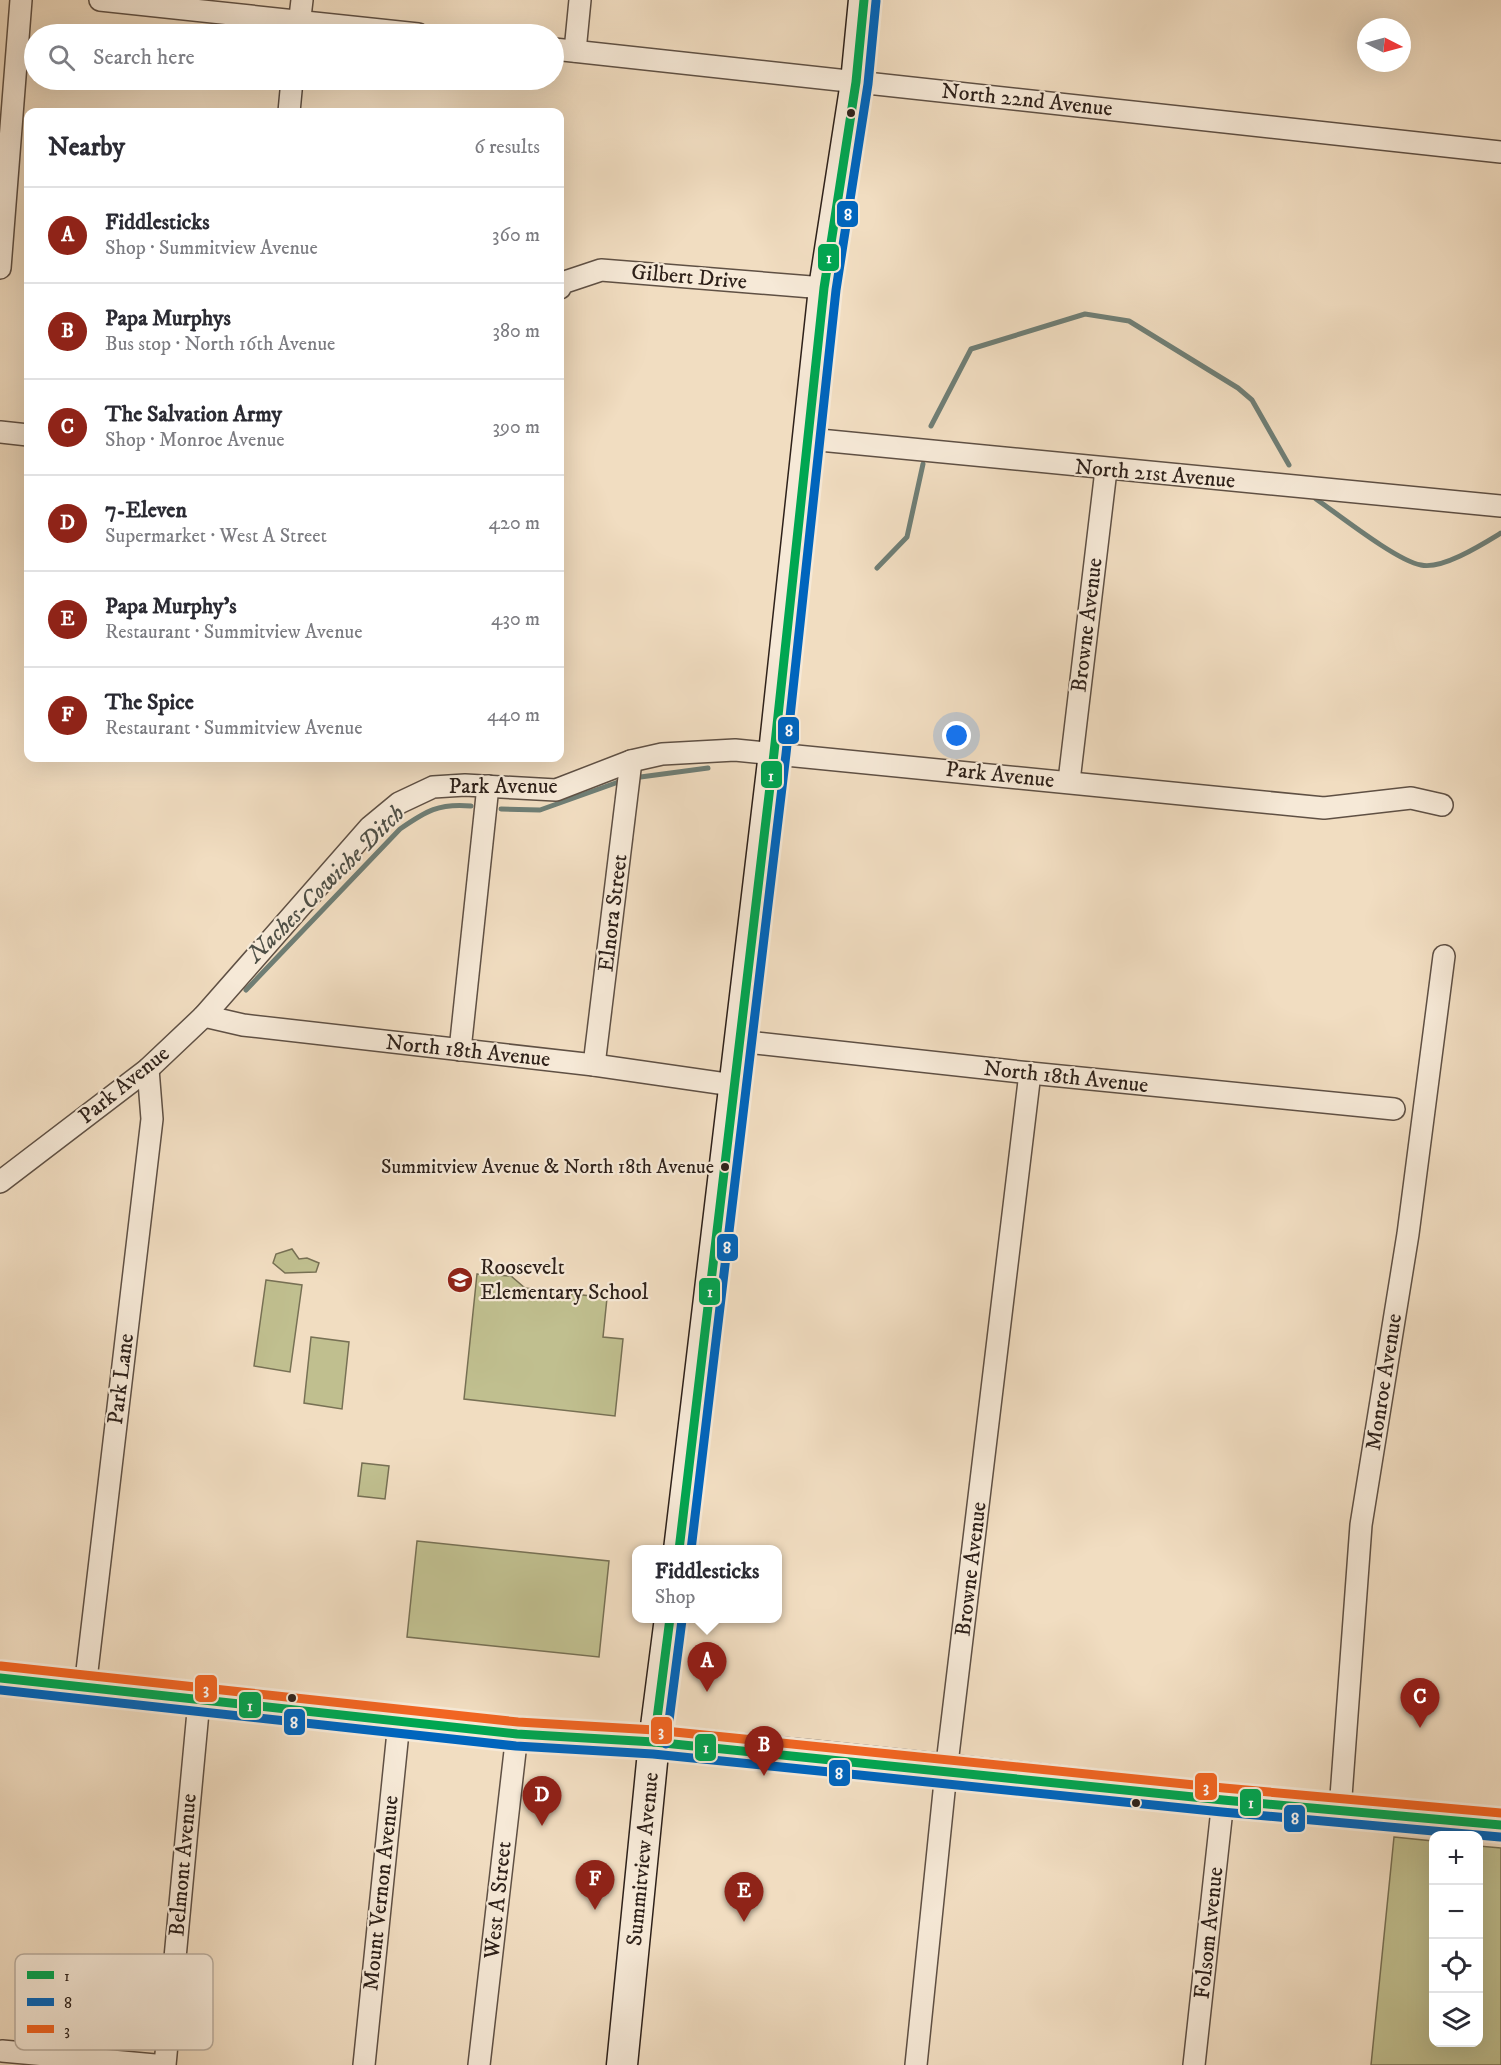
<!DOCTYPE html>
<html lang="en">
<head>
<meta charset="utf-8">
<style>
  :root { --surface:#fff; --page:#f2f2f3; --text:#2b2b33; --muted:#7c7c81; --line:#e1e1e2; --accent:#8f2418 }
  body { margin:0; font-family:"IM FELL DW Pica",serif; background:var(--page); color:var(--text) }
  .controls { position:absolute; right:18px; bottom:18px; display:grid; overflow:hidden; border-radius:12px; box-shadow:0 6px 24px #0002 }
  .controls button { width:54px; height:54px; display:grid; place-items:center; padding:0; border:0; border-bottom:2px solid var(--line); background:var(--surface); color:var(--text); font:30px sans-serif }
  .compass { position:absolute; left:1357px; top:18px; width:54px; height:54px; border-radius:50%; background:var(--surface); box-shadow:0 6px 24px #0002; rotate:96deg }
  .you { position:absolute; left:957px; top:736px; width:21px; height:21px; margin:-15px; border:4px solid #fff; border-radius:50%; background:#1a73e8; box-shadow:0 0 0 9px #1a73e833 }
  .badge { display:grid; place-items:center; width:39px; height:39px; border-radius:50%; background:var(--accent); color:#fff; font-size:20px; font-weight:700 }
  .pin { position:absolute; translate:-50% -50px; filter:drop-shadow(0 2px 3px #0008) }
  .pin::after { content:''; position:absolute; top:32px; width:21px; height:18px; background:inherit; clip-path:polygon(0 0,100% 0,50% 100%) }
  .popup { position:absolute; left:632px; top:1545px; width:150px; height:78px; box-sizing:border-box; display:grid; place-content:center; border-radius:12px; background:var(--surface); filter:drop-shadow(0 2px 4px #0005); font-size:20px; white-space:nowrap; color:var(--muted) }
  .popup b { font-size:22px; color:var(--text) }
  .popup::after { content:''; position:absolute; left:50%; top:100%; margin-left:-12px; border:12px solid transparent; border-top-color:var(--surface) }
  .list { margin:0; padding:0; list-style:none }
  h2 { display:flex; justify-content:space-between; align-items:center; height:78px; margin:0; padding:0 24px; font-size:26px }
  h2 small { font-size:20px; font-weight:400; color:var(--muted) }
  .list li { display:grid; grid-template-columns:39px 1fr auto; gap:18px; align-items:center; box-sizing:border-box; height:96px; padding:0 24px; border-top:2px solid var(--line) }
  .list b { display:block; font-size:22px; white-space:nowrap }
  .list p { margin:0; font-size:20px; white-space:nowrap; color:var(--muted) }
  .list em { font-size:20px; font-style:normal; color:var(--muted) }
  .icon { flex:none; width:33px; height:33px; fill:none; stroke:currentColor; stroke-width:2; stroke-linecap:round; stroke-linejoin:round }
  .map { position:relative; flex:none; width:1501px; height:2065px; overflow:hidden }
  .search { position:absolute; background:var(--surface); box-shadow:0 6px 24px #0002; left:24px; top:24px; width:540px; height:66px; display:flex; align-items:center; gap:15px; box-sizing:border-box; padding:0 21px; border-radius:33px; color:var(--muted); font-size:22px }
  .panel { position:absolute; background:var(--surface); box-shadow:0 6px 24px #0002; left:24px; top:108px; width:540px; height:654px; border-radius:12px }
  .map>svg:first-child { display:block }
  .green { fill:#c0bf8f; stroke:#777054; stroke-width:1.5 }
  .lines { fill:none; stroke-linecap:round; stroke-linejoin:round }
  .stream { stroke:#6f7e75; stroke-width:5 }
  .street-casing { stroke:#5f5044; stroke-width:24 }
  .secondary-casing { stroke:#2e211a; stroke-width:33 }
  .primary-casing { stroke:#2e211a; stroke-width:36 }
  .street { stroke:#f6e9d7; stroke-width:21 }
  .secondary { stroke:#f6e9d7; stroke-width:30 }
  .primary { stroke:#e8be80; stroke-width:33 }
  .bus-1-casing { stroke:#f6e9d7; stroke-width:14 }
  .bus-2-casing { stroke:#f6e9d7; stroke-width:14 }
  .bus-3-casing { stroke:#f6e9d7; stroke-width:14 }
  .bus-1 { stroke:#00a651; stroke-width:9 }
  .bus-2 { stroke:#0065bd; stroke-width:9 }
  .bus-3 { stroke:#f26522; stroke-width:9 }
  .bus-dot { fill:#2e211a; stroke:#f6e9d7; stroke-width:2 }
  .labels { text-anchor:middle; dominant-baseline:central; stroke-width:4.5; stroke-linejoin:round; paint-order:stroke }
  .bus-label { font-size:20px; fill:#2e211a; stroke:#f6e9d7; text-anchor:end }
  .street-label { font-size:22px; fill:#2e211a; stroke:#f6e9d7 }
  .poi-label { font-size:22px; fill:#2e211a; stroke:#f6e9d7; text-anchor:start }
  .water-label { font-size:24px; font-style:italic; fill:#4f5047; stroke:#f6e9d7 }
  .key { fill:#f6e9d7; stroke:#baad9e; stroke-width:1.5 }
  .key-label { font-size:16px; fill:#2e211a }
  .line-badge { stroke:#f6e9d7; stroke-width:2 }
  .badge-label { font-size:16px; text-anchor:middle; font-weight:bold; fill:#fff }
</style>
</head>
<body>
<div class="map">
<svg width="1501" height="2065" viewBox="0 0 1501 2065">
  <rect width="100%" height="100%" fill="#f1ddc1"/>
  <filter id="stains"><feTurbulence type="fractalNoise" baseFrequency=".00333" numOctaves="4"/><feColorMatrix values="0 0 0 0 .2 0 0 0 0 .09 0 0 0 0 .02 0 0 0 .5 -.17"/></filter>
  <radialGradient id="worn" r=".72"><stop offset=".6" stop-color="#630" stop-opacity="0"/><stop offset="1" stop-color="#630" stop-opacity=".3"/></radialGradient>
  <g class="green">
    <polygon points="292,1249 299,1259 307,1258 319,1263 316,1272 285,1273 273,1263 276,1254"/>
    <polygon points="477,1274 511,1276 525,1288 607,1298 603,1337 623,1339 615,1416 464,1399"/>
    <polygon points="266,1280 302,1285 290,1372 254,1366"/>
    <polygon points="311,1337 349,1342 342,1409 304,1403"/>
    <polygon points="362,1463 389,1466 385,1499 358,1496"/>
    <polygon points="417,1541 609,1561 599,1657 407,1637"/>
    <polygon points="1394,1837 1433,1841 1434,2042 1478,2042 1479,1846 1501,1848 1501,2065 1371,2065"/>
  </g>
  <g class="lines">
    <g class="stream">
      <polyline points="931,426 971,349 1085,314 1129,321 1238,388 1252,400 1289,465"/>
      <path d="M1316 499C1339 515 1397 561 1421 565 1442 570 1483 544 1501 533"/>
      <polyline points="877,568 907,537 923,464"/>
      <polyline points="633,778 708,768"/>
      <polyline points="501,809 540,810 624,780"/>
      <path d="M246 990 400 829C426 811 439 803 471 806"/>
    </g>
    <g class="street-casing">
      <g id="street">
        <polyline points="100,0 418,34"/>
        <polyline points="298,34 302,0"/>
        <polyline points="554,49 1501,152"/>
        <polyline points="575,51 580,0"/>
        <polyline points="289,112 292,80"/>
        <polyline points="0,268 21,0"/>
        <polyline points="560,288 562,283 601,270 824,288"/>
        <polyline points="0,432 28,435"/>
        <polyline points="809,439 1501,506"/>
        <polyline points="1069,781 1106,470"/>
        <polyline points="204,1016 243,1025 594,1065 733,1085"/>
        <polyline points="738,1041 1030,1073 1394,1109"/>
        <polyline points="460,1050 488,786"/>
        <polyline points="594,1065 631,761"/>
        <polyline points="0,1182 148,1069 204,1016 370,827 399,803 433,787 465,785 556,790 631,761 662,754 735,750 1324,808 1411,798 1442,805"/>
        <polyline points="85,1688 152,1119 148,1069"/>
        <polyline points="1340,1810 1361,1525 1408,1234 1444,956"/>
        <polyline points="2,2051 155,2065"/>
        <polyline points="165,2065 199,1701"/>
        <polyline points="364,2065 399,1722"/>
        <polyline points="479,2065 517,1734"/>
        <polyline points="916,2065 946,1772 1030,1073"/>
        <polyline points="1194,2065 1223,1800"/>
      </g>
    </g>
    <g class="secondary-casing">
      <g id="secondary">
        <polyline points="679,1550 774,753 824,288 856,82 864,0"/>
        <path id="s1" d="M622 2065 654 1742 670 1618"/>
      </g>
    </g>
    <g class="primary-casing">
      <polyline id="primary" points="0,1678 517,1734 654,1742 811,1757 1223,1800 1501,1825"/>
    </g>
    <use href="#street" class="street"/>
    <use href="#secondary" class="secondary"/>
    <use href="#primary" class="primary"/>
    <g class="bus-1-casing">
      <g id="bus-1">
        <polyline points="679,1550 774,753 824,288 856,82 864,0"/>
        <polyline points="0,1678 517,1734 654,1742 1223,1800 1501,1825"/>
        <polyline points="654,1742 670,1618"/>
      </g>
    </g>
    <g class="bus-2-casing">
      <g id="bus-2">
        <polyline points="691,1550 786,754 836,290 868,84 876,1"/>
        <polyline points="0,1690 516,1746 653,1754 1222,1812 1500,1837"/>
        <polyline points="666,1744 682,1620"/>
      </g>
    </g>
    <g class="bus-3-casing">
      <polyline id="bus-3" points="1,1666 518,1722 655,1730 1224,1788 1501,1813"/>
    </g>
    <use href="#bus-1" class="bus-1"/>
    <use href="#bus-2" class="bus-2"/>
    <use href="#bus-3" class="bus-3"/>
  </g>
  <defs>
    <g id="school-disc" transform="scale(1.35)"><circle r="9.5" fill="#8f2418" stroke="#f6e9d7"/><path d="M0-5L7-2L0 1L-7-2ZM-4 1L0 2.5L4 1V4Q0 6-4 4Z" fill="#fff"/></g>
  </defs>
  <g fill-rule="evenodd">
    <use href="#school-disc" x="460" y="1280"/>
  </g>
  <g class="bus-dot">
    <circle cx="851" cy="113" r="5"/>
    <circle cx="725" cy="1167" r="5"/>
    <circle cx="292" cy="1698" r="5"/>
    <circle cx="1136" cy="1803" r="5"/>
  </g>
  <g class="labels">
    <g class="bus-label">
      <text x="714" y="1167">Summitview Avenue &amp; North 18th Avenue</text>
    </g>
    <g class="street-label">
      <text transform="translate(1027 100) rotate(6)">North 22nd Avenue</text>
      <text transform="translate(689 277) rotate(5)">Gilbert Drive</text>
      <text transform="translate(1155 474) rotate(5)">North 21st Avenue</text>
      <text transform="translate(1087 625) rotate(-83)">Browne Avenue</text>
      <text transform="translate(1000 775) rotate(6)">Park Avenue</text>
      <text x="503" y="786">Park Avenue</text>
      <text transform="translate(613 913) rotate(-83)">Elnora Street</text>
      <text transform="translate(468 1051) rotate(6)">North 18th Avenue</text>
      <text transform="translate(1066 1077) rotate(6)">North 18th Avenue</text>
      <text transform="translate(124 1085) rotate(-39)">Park Avenue</text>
      <text transform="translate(121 1379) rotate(-83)">Park Lane</text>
      <text transform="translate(1384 1382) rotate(-81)">Monroe Avenue</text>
      <text transform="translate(971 1569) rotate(-83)">Browne Avenue</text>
      <text stroke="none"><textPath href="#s1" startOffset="207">Summitview Avenue</textPath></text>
      <text transform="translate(183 1865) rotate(-85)">Belmont Avenue</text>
      <text transform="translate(381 1893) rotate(-84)">Mount Vernon Avenue</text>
      <text transform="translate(498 1900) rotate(-84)">West A Street</text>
      <text transform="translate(1209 1933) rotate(-84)">Folsom Avenue</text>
    </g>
    <g class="poi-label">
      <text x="480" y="1267">Roosevelt<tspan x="480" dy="25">Elementary School</tspan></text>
    </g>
    <g class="water-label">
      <text transform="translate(326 884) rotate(-45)">Naches-Cowiche Ditch</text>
    </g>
  </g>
  <rect x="15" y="1954" width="198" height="96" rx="9" class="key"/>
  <rect x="27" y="1971" width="27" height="8" fill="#00a651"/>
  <rect x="27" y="1998" width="27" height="8" fill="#0065bd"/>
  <rect x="27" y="2025" width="27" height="8" fill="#f26522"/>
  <g class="key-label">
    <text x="64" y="1981">1</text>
    <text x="64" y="2008">8</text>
    <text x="64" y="2035">3</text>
  </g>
  <g class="line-badge">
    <rect x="836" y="200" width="23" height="28" rx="6" fill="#0065bd"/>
    <rect x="817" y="243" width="23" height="29" rx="6" fill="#00a651"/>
    <rect x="777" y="716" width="23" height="29" rx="6" fill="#0065bd"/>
    <rect x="760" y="760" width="23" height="29" rx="6" fill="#00a651"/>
    <rect x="716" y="1233" width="23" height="29" rx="6" fill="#0065bd"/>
    <rect x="698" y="1277" width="23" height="29" rx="6" fill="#00a651"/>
    <rect x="194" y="1674" width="24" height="29" rx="6" fill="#f26522"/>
    <rect x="238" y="1691" width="24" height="28" rx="6" fill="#00a651"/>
    <rect x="283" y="1708" width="23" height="28" rx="6" fill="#0065bd"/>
    <rect x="650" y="1716" width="23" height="29" rx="6" fill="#f26522"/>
    <rect x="694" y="1733" width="23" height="29" rx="6" fill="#00a651"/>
    <rect x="828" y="1759" width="23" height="28" rx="6" fill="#0065bd"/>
    <rect x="1194" y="1772" width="24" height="29" rx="6" fill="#f26522"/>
    <rect x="1239" y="1788" width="23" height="29" rx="6" fill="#00a651"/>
    <rect x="1283" y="1804" width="23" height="29" rx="6" fill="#0065bd"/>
  </g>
  <g class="badge-label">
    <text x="848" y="220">8</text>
    <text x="829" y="263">1</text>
    <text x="789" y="736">8</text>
    <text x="771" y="781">1</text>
    <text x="727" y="1253">8</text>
    <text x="710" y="1297">1</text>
    <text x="206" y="1694">3</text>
    <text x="250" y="1711">1</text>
    <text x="294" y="1728">8</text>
    <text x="661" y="1736">3</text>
    <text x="706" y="1753">1</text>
    <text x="839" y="1779">8</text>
    <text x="1206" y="1792">3</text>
    <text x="1251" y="1808">1</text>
    <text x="1295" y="1824">8</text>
  </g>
  <rect width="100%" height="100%" filter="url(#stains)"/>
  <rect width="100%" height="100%" fill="url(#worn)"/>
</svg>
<div class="controls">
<button>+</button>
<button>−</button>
<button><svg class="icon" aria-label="locate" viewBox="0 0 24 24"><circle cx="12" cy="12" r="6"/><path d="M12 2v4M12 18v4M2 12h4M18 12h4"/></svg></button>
<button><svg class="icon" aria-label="layers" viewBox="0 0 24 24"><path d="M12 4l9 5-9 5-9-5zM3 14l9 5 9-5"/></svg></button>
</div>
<svg class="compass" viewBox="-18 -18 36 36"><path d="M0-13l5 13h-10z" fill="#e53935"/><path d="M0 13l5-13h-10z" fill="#7c7c81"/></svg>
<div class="you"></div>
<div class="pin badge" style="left:707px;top:1692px">A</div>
<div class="popup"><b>Fiddlesticks</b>Shop</div>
<div class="pin badge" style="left:764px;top:1776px">B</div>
<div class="pin badge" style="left:1420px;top:1728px">C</div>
<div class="pin badge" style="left:542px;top:1826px">D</div>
<div class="pin badge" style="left:744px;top:1922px">E</div>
<div class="pin badge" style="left:595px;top:1910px">F</div>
<div class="search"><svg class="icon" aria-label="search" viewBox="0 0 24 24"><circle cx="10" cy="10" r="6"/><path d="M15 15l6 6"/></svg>Search here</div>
<section class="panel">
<h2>Nearby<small>6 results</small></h2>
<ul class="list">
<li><span class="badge">A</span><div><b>Fiddlesticks</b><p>Shop · Summitview Avenue</p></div><em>360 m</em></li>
<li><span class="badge">B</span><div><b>Papa Murphys</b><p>Bus stop · North 16th Avenue</p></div><em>380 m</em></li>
<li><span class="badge">C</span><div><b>The Salvation Army</b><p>Shop · Monroe Avenue</p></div><em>390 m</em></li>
<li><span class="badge">D</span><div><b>7-Eleven</b><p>Supermarket · West A Street</p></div><em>420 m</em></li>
<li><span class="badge">E</span><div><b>Papa Murphy's</b><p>Restaurant · Summitview Avenue</p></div><em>430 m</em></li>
<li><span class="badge">F</span><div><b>The Spice</b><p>Restaurant · Summitview Avenue</p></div><em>440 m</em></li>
</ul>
</section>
</div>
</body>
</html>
